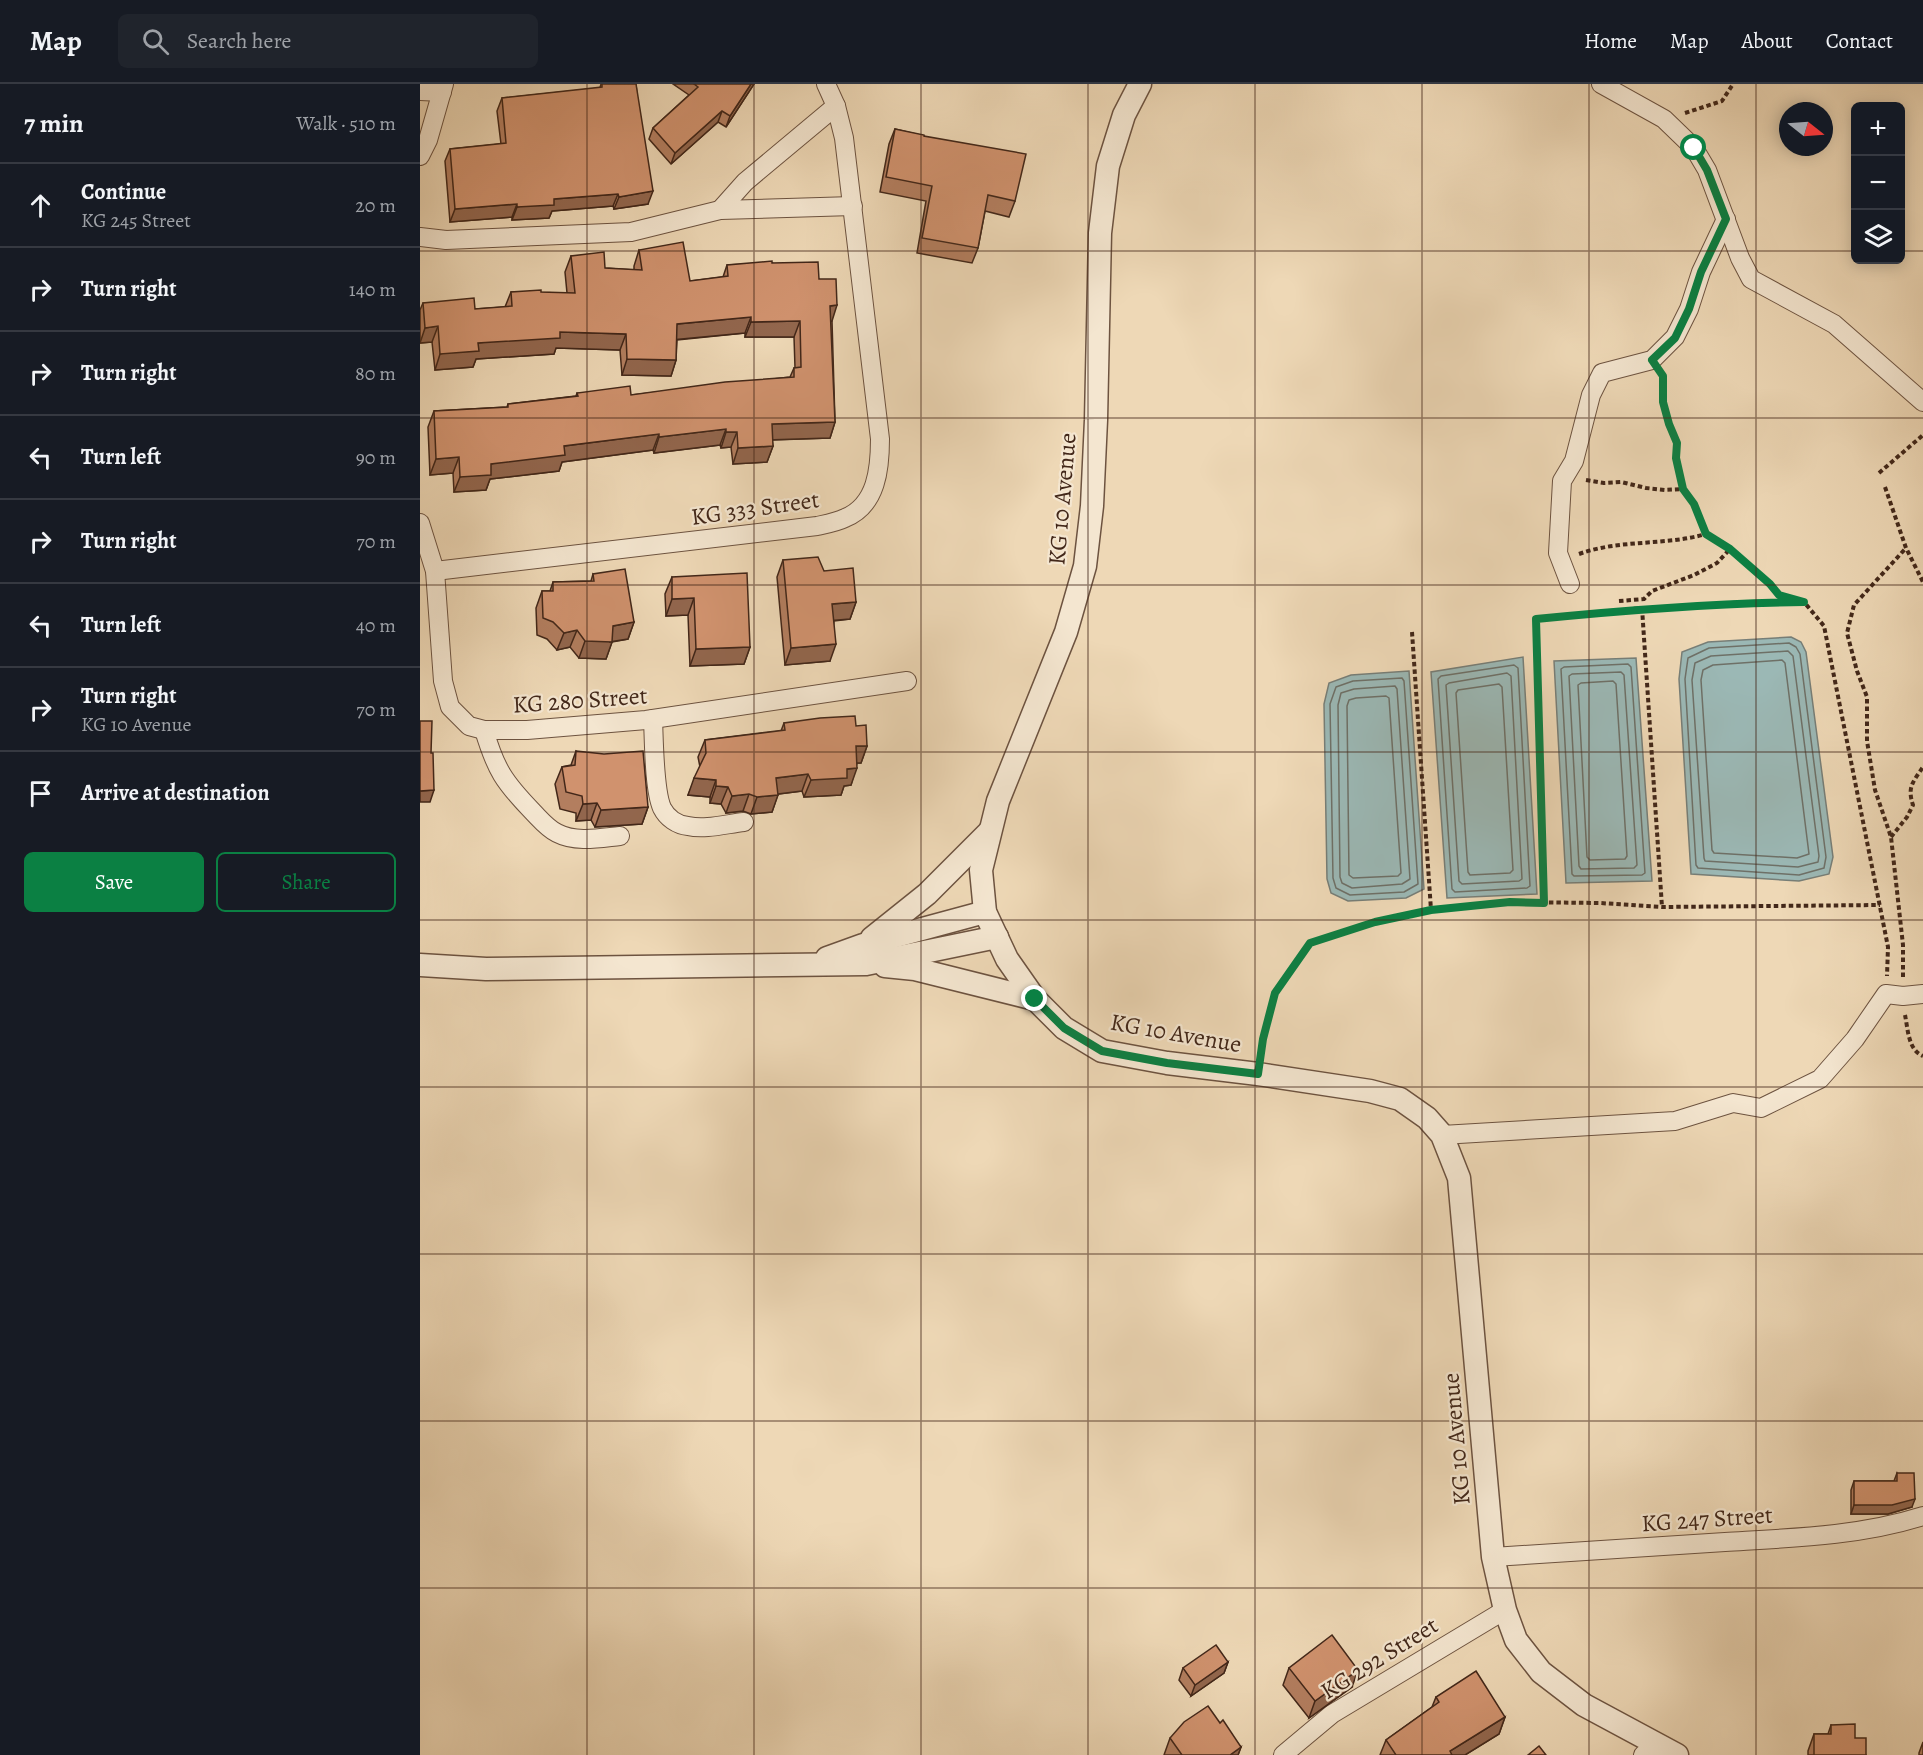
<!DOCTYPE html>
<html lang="en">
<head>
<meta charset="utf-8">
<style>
  :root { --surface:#171b24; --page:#20242c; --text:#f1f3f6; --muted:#9ea1a6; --line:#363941; --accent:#0b8043 }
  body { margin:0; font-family:Alegreya,serif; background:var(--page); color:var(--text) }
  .controls { position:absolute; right:18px; top:18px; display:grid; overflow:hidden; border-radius:9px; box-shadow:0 3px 15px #0003 }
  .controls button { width:54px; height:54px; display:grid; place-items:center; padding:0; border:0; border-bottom:2px solid var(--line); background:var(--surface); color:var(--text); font:30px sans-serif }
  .compass { position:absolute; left:1359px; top:18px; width:54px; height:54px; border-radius:50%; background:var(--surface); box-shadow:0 3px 15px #0003; rotate:107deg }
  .stop { position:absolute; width:18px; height:18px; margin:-14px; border:4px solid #0b8043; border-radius:50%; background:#fff }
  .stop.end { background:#0b8043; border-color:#fff; box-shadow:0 2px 6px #0008 }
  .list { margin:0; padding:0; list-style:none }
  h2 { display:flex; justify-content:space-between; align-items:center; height:78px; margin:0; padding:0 24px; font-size:26px }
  h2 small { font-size:20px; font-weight:400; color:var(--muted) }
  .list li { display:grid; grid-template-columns:39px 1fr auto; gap:18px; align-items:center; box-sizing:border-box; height:84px; padding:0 24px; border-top:2px solid var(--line) }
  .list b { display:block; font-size:22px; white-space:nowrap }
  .list p { margin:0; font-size:20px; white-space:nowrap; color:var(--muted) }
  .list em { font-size:20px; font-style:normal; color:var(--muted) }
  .actions { display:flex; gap:12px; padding:18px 24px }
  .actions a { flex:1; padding:14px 0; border:2px solid var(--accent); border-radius:9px; text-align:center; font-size:21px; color:var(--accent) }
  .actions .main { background:var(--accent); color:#fff }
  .icon { flex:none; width:33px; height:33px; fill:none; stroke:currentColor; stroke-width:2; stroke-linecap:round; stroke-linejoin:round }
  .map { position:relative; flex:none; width:1503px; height:1671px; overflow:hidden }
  header { display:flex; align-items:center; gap:36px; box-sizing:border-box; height:84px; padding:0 30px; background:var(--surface); border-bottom:2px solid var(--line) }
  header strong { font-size:28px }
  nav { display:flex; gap:33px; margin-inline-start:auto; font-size:21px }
  .search { width:420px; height:54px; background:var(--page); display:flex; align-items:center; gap:15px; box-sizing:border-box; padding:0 21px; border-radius:9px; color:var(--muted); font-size:22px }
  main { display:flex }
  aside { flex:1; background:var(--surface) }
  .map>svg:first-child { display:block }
  .water { fill:#9bb8b5; stroke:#777e77; stroke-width:1.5 }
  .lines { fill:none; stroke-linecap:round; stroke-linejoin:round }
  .shore { stroke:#6e7067; stroke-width:1.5 }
  .minor-casing { stroke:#6d5340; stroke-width:20 }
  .tertiary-casing { stroke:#6d5340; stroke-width:25 }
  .path { stroke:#422719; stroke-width:4; stroke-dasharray:4.5 3; stroke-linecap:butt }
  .minor { stroke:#f4e6d0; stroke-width:18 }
  .tertiary { stroke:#f4e6d0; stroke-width:22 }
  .wall { fill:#b37e5f; stroke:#422719; stroke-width:1.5 }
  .shaded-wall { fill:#92664d; stroke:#422719; stroke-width:1.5 }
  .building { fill:#d0926e; stroke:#422719; stroke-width:1.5 }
  .route { stroke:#0b8043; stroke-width:8 }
  .grid { fill:none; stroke:#422719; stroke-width:1.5; stroke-opacity:0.55 }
  .labels { text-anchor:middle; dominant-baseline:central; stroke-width:4.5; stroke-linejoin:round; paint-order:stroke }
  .street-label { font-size:24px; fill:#422719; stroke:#f4e6d0 }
</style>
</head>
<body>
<header>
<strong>Map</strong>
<div class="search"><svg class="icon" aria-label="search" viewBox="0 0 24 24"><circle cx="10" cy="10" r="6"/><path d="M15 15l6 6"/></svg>Search here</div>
<nav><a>Home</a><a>Map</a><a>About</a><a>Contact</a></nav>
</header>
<main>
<aside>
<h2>7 min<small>Walk · 510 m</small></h2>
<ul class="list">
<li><svg class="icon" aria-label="ahead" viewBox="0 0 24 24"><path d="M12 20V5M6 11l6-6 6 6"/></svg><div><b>Continue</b><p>KG 245 Street</p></div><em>20 m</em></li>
<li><svg class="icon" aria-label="right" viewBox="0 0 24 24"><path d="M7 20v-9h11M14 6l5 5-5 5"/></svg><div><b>Turn right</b></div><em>140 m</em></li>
<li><svg class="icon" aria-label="right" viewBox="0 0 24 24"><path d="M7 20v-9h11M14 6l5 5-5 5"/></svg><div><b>Turn right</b></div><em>80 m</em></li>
<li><svg class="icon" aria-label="left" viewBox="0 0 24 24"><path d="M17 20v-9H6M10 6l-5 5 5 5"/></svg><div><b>Turn left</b></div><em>90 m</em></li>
<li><svg class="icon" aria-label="right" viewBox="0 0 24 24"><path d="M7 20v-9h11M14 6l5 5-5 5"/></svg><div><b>Turn right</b></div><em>70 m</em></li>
<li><svg class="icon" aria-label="left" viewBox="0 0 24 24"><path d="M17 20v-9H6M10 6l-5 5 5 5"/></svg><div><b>Turn left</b></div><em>40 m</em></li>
<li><svg class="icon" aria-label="right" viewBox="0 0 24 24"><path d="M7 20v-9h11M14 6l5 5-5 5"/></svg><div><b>Turn right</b><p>KG 10 Avenue</p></div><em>70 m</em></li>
<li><svg class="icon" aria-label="arrive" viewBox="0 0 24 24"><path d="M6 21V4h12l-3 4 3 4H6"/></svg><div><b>Arrive at destination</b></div></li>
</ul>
<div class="actions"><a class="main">Save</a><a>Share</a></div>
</aside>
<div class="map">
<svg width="1503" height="1671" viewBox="0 0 1503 1671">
  <rect width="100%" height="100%" fill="#eed8b6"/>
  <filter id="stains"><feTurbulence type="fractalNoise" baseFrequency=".00333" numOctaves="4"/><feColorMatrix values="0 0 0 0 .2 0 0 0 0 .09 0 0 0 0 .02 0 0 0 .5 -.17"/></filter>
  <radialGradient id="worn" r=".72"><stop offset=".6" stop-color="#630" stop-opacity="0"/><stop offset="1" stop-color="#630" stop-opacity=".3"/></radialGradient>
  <g class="water">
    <polygon points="1371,553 1381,558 1386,568 1413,773 1409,790 1379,797 1271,790 1259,595 1262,568 1288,558"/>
    <polygon points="1103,573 1117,810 1027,814 1011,588"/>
    <polygon points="1216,574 1232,797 1146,799 1134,577"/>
    <polygon points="989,587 1004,805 986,814 928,817 911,809 907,795 904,620 909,599 931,591"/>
  </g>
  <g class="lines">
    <g class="shore">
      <polygon points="1369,559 1376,563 1380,570 1406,773 1404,784 1379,791 1278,784 1276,781 1265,595 1268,574 1289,564"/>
      <polygon points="1368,567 1373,572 1399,772 1398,778 1378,783 1285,777 1284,774 1272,596 1275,579 1291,572"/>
      <polygon points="1362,576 1365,579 1389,770 1377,774 1294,769 1292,766 1281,596 1283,586 1293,581"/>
      <polygon points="1208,580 1211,583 1225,789 1222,791 1154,792 1152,790 1141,585 1144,583"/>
      <polygon points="1094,581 1098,584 1110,802 1107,804 1035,808 1032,805 1018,595 1021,592"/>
      <polygon points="1201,588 1204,591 1217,781 1214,784 1161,785 1159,782 1149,592 1152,590"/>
      <polygon points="1087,589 1091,592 1102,795 1099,797 1042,800 1039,797 1026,601 1029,599"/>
      <polygon points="982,594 984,597 998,800 984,808 930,811 916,804 913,794 910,620 916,603 933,597"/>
      <polygon points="1193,597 1196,600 1207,772 1205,775 1170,776 1167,773 1158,601 1161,599"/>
      <polygon points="1079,600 1082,603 1093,786 1090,789 1050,791 1048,788 1036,609 1038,606"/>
      <polygon points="975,602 977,605 990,795 982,800 932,804 922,799 920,793 918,621 921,609 934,605"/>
      <polygon points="966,612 969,614 981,789 978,792 933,794 929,791 927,622 929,616 936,614"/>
    </g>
    <g class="minor-casing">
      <g id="minor">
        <polyline points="1181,0 1244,35 1274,64 1287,86 1320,174 1331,195 1414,240 1503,318"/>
        <polyline points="0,7 22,8"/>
        <polyline points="0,72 8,56 24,0"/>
        <polyline points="300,126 325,98 416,22"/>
        <polyline points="0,153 26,156 211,148 300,126 433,122"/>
        <polyline points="0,439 15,487 23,597 30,623 49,642 64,646 107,646 226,636 487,597"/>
        <path d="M15 487 397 442C406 440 417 438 425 434 457 421 460 384 460 355L424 54 416 22 406 0"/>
        <polyline points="1150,500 1138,469 1142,397 1154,377 1171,311 1182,289 1232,276 1255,253 1269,225 1281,188 1306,135"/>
        <path d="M233 635C234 657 234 706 242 724 247 734 257 741 268 742 285 746 306 740 324 738"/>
        <path d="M64 646C76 686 84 698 113 728 120 735 127 744 137 749 156 759 180 754 200 752"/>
        <polyline points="1022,1051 1255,1037 1313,1019 1341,1024 1400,995 1435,955 1466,910 1483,912 1503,910"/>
        <path d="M1073 1473C1150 1468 1228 1463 1305 1458 1371 1454 1440 1452 1503 1432"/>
        <polyline points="863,1671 912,1630 1085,1526"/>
        <polyline points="1223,1671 1236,1661"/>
      </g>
    </g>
    <g class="tertiary-casing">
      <g id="tertiary">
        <polyline points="720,0 704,31 688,82 680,149 676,336 672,422 665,482 646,548 578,717 561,786 565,828 587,875 615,915 644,944 682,967 747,979 838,990 950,1007 980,1015 1007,1034 1022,1051 1039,1094 1073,1473 1085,1526 1096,1556 1121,1588 1164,1621 1257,1671"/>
        <polyline points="452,854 507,810 569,748"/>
        <polyline points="407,874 443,861 565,828"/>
        <polyline points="0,881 66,885 446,880 577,853"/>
        <polyline points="465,882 495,885 615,915"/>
      </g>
    </g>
    <g class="path">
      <polyline points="1265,29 1302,17 1313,0"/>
      <polyline points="1243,292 1243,318 1249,340 1257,359 1256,374 1263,405 1274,420 1286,450 1310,465 1350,500 1359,511 1384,518 1404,542 1468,863 1467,892"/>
      <polyline points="1459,389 1503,351"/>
      <polyline points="1166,396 1184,399 1201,398 1226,404 1245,406 1263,405"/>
      <polyline points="1465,403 1486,464 1503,498"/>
      <path d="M1159 470C1200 455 1245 462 1286 450"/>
      <polyline points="1199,517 1224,515 1232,507 1274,491 1297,479 1310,465"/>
      <polyline points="1222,524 1242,823"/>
      <polyline points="992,548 1011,826"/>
      <path d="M1471 753 1487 733 1493 721C1487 703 1493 698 1503 683"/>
      <polyline points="1124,819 1116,535 1222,524 1243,525 1306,519 1378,518"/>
      <polyline points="1483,893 1483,861 1471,753 1455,706 1447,657 1447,613 1437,587 1427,549 1434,521 1486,464"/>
      <path d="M1485 931C1488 945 1488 966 1503 972"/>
      <polyline points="841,970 855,909 890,859 955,838 1011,826 1090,818 1180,819 1242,823 1460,821"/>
    </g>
    <use href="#minor" class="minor"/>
    <use href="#tertiary" class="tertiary"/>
  </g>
  <g class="wall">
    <polygon points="181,0 216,0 228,120 194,125 193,122 132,127 129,134 92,136 92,133 30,138 25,77 30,65 81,60 77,27 82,14 180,4"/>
    <polygon points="253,0 334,0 306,43 298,38 251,80 229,55 233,44 269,11"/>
    <polygon points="475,45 504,52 595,117 589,133 565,127 558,164 552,179 497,169 506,117 460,108 469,60"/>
    <polygon points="219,166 270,197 303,193 307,181 352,179 399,195 412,237 415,338 410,354 352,356 353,362 347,378 313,380 311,363 301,364 300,361 234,369 233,366 142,378 139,387 70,395 66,406 34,408 33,389 10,391 8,343 14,327 87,323 88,320 156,312 157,309 211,311 370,293 374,284 375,284 374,253 325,253 325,249 257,256 256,276 251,292 202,291 200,266 136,264 134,270 56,275 53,283 15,286 12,258 0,259 0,226 3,219 55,225 85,223 91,208 147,209 145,188 151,172 185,184 214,186 214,182"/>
    <polygon points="363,476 404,487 436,518 430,535 414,537 410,577 365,581 357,493"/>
    <polygon points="173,490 214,538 208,555 192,558 186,575 159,574 150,563 137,566 127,555 117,551 116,524 122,507 130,507 133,498 171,497"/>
    <polygon points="252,493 330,563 324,580 270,582 268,531 246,532 245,510"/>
    <polygon points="364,639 436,642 447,662 441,679 437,679 431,701 424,702 421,711 384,713 382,707 358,710 352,728 331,730 323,727 306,729 301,720 290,719 290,713 268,711 280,683 278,673 285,656 361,647"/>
    <polygon points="156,667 228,723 222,740 175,743 171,736 156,737 156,729 140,725 135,700 142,683 151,681"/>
    <polygon points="1477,1389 1492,1423 1468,1430 1431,1430 1431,1406 1434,1397 1474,1397"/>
    <polygon points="808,1578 804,1589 771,1612 759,1596 763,1584"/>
    <polygon points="869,1584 932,1603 889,1634 863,1601"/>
    <polygon points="1016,1613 1085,1633 1079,1650 1045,1671 960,1671 966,1656 1012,1623"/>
    <polygon points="800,1639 821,1663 818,1671 744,1671 750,1654"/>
    <polygon points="1411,1641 1435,1654 1446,1671 1388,1671 1388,1667 1394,1650 1408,1650"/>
    <polygon points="1503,1658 1503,1671 1499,1671 1499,1669"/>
  </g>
  <g class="shaded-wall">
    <polygon points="331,0 334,0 306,43 310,32"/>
    <polygon points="302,27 298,38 251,80 255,69"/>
    <polygon points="233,107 228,120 194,125 199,113"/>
    <polygon points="198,110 193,122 132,127 129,134 92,136 97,123 134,115"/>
    <polygon points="97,120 92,133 30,138 35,125"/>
    <polygon points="417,221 412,237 404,238 410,222"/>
    <polygon points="331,233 325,249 251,256 257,240"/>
    <polygon points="380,237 374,253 325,253 331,238"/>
    <polygon points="18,242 12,258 0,259 5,244"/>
    <polygon points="140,248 206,250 200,266 136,264 134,270 56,275 53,283 15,286 20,270 58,259"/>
    <polygon points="207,275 256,276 251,292 202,291"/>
    <polygon points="415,338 410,354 346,356 352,340"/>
    <polygon points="306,345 300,361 234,369 239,353"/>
    <polygon points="306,348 317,348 311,363 301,364"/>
    <polygon points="239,350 233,366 142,378 139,387 70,395 66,406 34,408 40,393 71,380 144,362"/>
    <polygon points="353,362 347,378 313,380 318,364"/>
    <polygon points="39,373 33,389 10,391 16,375"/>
    <polygon points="274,514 268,531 246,532 252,515"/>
    <polygon points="436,518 430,535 406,537 412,520"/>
    <polygon points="214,538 208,555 189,558 192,558 186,575 159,574 165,557 193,542"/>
    <polygon points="157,546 150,563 137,566 144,549"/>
    <polygon points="416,560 410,577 365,581 371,564"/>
    <polygon points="330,563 324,580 270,582 276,565"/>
    <polygon points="436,662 447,662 441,679 430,679"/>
    <polygon points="437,684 431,701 424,702 421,711 384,713 391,696 427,685"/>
    <polygon points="388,690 382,707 350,711 356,694"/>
    <polygon points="274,694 296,696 290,713 268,711"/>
    <polygon points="296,702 308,703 301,720 290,719"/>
    <polygon points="14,706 10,718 0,718 0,707"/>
    <polygon points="329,710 323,727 306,729 312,712"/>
    <polygon points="358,711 352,728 331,730 337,713"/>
    <polygon points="177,719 171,736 156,737 163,720"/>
    <polygon points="228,723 222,740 175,743 181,726"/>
    <polygon points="1495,1415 1492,1423 1468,1430 1431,1430 1434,1421"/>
    <polygon points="808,1578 804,1589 771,1612 775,1601"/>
    <polygon points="938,1586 932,1603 889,1634 895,1617"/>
    <polygon points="1085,1633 1079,1650 1045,1671 1029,1671 1030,1667"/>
    <polygon points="821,1663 818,1671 810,1671"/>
  </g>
  <g class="building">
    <polygon points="182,0 216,0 233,107 199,113 198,110 134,115 134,121 97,123 97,120 35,125 30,65 86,59 82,14 182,3"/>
    <polygon points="274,0 331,0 310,32 302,27 255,69 233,44 278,3"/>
    <polygon points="475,45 504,51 504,52 606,70 595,117 568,111 558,164 502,154 512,102 466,93"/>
    <polygon points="263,158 270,197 308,192 307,181 352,177 352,179 398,178 399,195 416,195 417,221 410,222 415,338 352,340 353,362 318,364 317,348 306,348 306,345 239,353 239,350 144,362 145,371 71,380 71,391 40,393 39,373 16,375 14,327 88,323 88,320 158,312 157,309 210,302 211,311 305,298 374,293 374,284 381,283 380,237 331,238 331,233 257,240 256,276 207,275 206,250 140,248 140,254 58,259 59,267 20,270 18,242 5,244 3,219 54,214 55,225 92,222 91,208 121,206 121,208 155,209 151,172 184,168 185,184 222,186 219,166"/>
    <polygon points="398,473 404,487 433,484 436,518 412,520 416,560 371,564 363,476"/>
    <polygon points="205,485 214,538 193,542 192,558 165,557 157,546 144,549 133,538 123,534 122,507 133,507 133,498 174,497 173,490"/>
    <polygon points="327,489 330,563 276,565 274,514 252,515 252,493"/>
    <polygon points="435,632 436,642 446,641 447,662 436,662 437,684 427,685 427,694 391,696 388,690 356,694 358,711 337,713 329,710 312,712 308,703 296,702 296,696 274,694 286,669 285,656 365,646 364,639 400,634"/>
    <polygon points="0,637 12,637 11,669 13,669 14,706 0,707"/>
    <polygon points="156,667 184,670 223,667 228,723 181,726 177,719 163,720 162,712 146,708 142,683 155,681"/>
    <polygon points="1477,1389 1494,1389 1495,1415 1472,1421 1434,1421 1434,1397 1477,1397"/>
    <polygon points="912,1551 938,1586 895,1617 869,1584"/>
    <polygon points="796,1561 808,1578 775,1601 763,1584"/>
    <polygon points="1056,1587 1085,1633 1030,1667 1032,1671 976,1671 966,1656 1019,1618 1016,1613"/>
    <polygon points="788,1622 800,1639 803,1636 821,1663 810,1671 762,1671 750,1654 764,1638"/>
    <polygon points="1435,1640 1435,1654 1446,1654 1446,1671 1394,1671 1394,1650 1411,1650 1411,1641"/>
    <polygon points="1119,1662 1126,1671 1108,1671"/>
  </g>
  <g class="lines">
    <path class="route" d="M615 915 644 944 682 967 747 979 838 990 843 955 855 909 890 859 955 838 1011 826 1090 818 1124 819 1116 535C1206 526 1295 519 1384 518L1359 511 1350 500 1310 465 1286 450 1274 420 1263 405 1256 374 1257 359 1249 340 1243 318V292L1232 276 1255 254 1269 225 1281 188 1306 135 1287 86 1274 64"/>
  </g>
  <path class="grid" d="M167 0V1671M334 0V1671M501 0V1671M668 0V1671M835 0V1671M1002 0V1671M1169 0V1671M1336 0V1671M0 167H1436M1480 167H1503M0 334H1503M0 501H1503M0 668H1503M0 836H1503M0 1003H1503M0 1170H1503M0 1337H1503M0 1504H1503"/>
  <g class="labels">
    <g class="street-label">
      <text transform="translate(642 415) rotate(-85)">KG 10 Avenue</text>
      <text transform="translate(335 424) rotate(-8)">KG 333 Street</text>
      <text transform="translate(160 616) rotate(-4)">KG 280 Street</text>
      <text transform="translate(756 949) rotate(10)">KG 10 Avenue</text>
      <text transform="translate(1036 1355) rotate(-95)">KG 10 Avenue</text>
      <text transform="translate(1287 1435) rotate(-4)">KG 247 Street</text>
      <text transform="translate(959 1574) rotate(-32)">KG 292 Street</text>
    </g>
  </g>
  <rect width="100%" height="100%" filter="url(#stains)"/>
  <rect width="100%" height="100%" fill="url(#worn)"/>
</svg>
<div class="controls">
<button>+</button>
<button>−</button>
<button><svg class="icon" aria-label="layers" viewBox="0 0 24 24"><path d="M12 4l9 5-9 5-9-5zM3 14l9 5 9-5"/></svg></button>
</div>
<svg class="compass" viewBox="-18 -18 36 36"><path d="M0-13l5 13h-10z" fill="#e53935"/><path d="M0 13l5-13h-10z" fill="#9ea1a6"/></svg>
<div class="stop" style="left:1274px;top:64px"></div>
<div class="stop end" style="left:615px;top:915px"></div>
</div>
</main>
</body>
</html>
